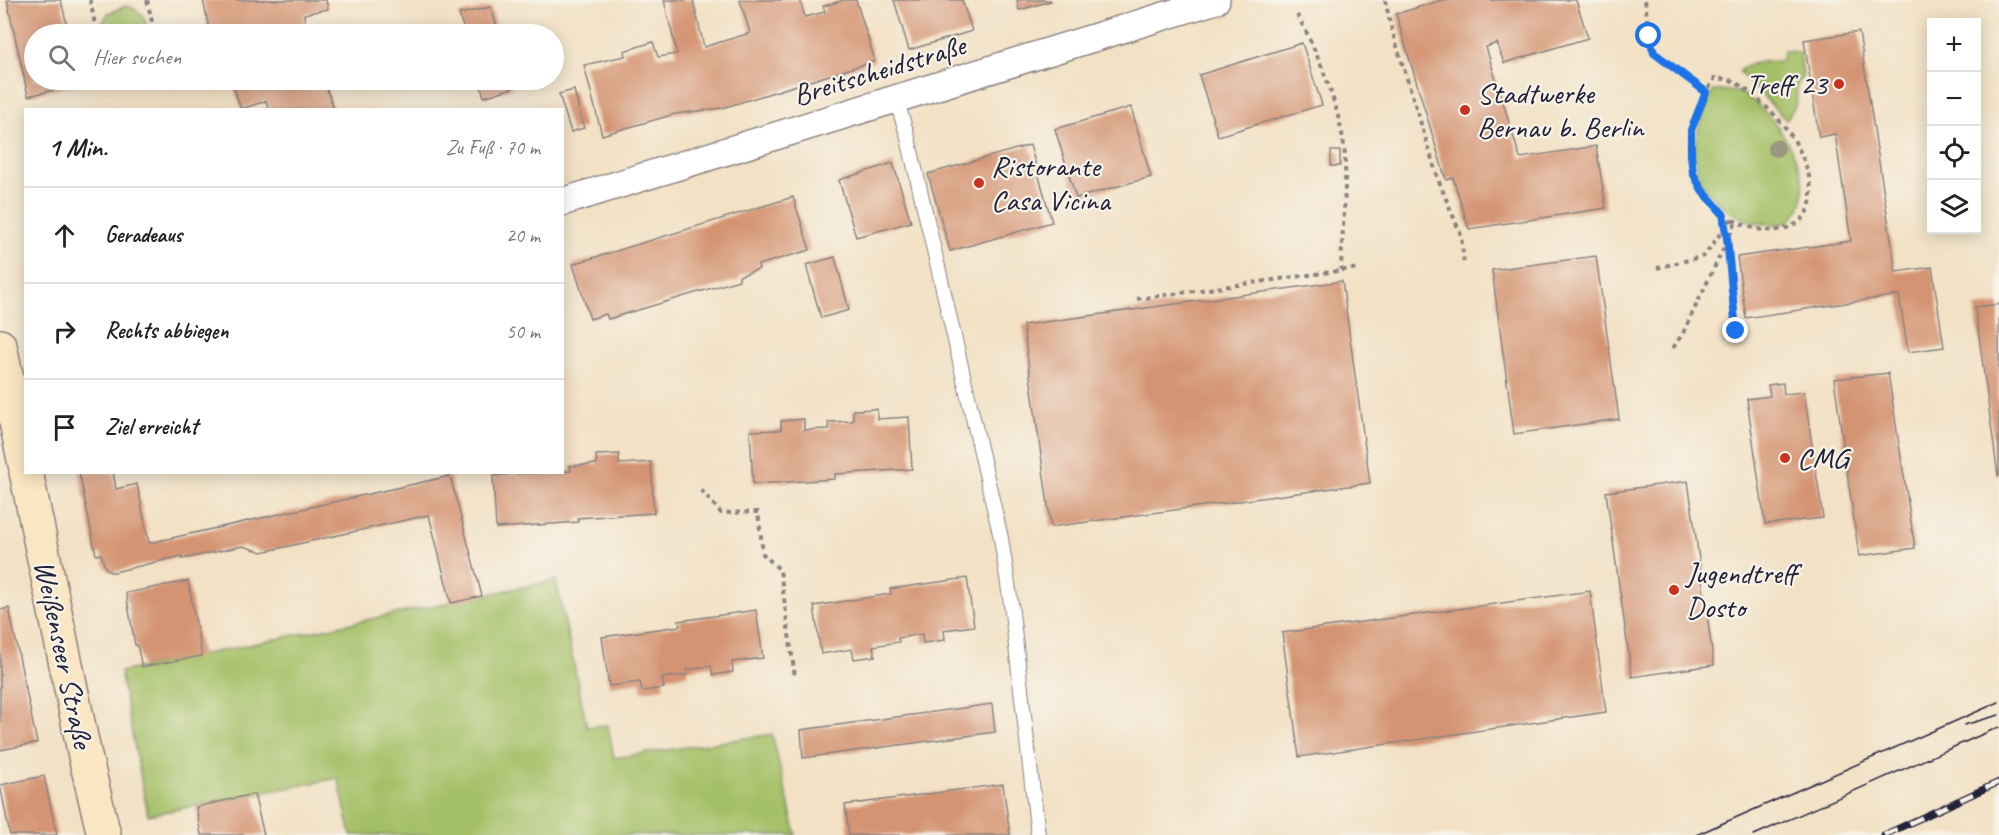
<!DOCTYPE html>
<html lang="de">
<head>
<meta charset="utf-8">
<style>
  :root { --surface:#fff; --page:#f2f2f2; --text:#222; --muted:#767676; --line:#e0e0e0 }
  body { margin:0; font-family:Caveat,sans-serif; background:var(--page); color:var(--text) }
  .controls { position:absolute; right:18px; top:18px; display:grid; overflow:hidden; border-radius:0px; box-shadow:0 3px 15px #0003 }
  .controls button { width:54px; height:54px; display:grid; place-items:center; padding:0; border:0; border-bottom:2px solid var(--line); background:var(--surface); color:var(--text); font:30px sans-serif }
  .stop { position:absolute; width:18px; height:18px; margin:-14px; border:4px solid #1a73e8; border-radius:50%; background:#fff }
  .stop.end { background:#1a73e8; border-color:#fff; box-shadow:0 2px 6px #0008 }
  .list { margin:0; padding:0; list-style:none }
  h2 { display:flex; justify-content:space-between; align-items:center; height:78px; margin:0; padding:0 24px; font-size:26px }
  h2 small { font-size:20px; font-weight:400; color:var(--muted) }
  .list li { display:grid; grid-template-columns:39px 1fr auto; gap:18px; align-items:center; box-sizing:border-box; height:96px; padding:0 24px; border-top:2px solid var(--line) }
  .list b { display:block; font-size:22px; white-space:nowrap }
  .list em { font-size:20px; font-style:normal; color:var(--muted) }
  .icon { flex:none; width:33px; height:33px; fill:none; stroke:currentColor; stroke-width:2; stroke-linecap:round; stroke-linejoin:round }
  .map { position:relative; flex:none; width:1999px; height:835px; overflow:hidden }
  .search { position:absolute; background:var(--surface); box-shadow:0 3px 15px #0003; left:24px; top:24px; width:540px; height:66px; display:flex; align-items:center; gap:15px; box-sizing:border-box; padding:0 21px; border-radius:33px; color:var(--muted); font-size:22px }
  .panel { position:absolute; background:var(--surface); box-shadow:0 3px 15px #0003; left:24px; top:108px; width:540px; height:366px; border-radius:0px }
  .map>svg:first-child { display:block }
  .green { fill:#a4c066; stroke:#637150; stroke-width:1.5 }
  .building { fill:#d49473 }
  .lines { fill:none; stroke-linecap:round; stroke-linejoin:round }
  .service-casing { stroke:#8a8280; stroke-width:16 }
  .minor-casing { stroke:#8a8280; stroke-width:30 }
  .secondary-casing { stroke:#8a8280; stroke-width:36 }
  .path { stroke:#8a8280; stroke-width:4; stroke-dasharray:4.5 4.5; stroke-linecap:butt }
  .service { stroke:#fff; stroke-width:14 }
  .minor { stroke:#fff; stroke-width:27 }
  .secondary { stroke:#fbe6c3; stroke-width:33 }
  .tram { stroke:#22223b; stroke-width:1.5 }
  .rail-casing { stroke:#22223b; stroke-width:7 }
  .rail { stroke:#f7f3e8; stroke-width:4.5; stroke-dasharray:14; stroke-linecap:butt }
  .tree { fill:#999681 }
  .route { stroke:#1a73e8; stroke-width:8 }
  .poi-dot { fill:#c8321e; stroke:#f7f3e8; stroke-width:2 }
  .labels { text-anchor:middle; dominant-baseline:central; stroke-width:4.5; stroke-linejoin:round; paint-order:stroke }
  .street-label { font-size:30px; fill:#22223b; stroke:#f7f3e8 }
  .poi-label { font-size:30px; fill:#22223b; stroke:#f7f3e8; text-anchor:start }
</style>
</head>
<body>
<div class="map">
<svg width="1999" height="835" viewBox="0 0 1999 835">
  <rect width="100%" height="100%" fill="#f7f3e8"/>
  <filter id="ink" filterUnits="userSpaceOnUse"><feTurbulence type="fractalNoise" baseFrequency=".0167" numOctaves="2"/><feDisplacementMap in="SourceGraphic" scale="12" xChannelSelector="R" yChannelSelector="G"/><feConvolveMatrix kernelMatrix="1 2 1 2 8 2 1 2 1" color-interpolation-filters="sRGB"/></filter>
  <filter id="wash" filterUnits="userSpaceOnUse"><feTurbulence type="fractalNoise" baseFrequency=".008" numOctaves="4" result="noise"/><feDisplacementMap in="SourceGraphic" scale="24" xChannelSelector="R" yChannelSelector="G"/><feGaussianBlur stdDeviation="1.35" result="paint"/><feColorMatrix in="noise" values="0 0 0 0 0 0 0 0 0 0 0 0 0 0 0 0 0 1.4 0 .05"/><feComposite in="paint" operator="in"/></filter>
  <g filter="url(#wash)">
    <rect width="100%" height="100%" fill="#f2e1c5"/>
    <g class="green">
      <path d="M126 6C143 11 146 17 148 34H102L103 23 108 13Z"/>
      <path d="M1784 51 1800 52 1803 76C1792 89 1799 92 1796 103 1794 109 1789 115 1786 120L1739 71C1751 61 1766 62 1781 61Z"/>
      <path d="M1713 91C1721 91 1733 89 1740 93 1757 101 1776 122 1785 138 1798 160 1813 191 1796 214 1793 218 1787 223 1782 224 1778 225 1772 224 1768 224 1736 222 1702 198 1696 165 1691 138 1703 114 1713 91Z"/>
      <polygon points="556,580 587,727 608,725 614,758 772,734 796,835 351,835 338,778 148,815 120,672"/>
    </g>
    <g id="blocks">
      <g class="building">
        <polygon points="7,0 61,0 69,34 34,34 34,80 79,80 80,84 28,96"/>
        <polygon points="203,0 326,0 328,9 304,14 305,23 276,28 280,34 222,34 221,32 210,33"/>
        <polygon points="664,0 693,0 704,47 750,33 740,0 800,0 805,17 825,12 823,6 844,0 856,0 875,61 722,108 675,114 602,135 584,65 625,56 624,51 653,42 658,57 677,54"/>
        <polygon points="894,0 962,0 972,31 909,50"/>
        <polygon points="1017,0 1050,0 1051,1 1019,10"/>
        <polygon points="1442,0 1576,0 1588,38 1504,63 1497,43 1486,47 1520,158 1596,146 1606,208 1469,229 1453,178 1446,180 1396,14"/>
        <polygon points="491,7 499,34 465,34 459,14"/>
        <polygon points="1859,32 1896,272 1932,267 1944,347 1908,352 1899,295 1746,318 1737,257 1851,241 1835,134 1819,137 1804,40"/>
        <polygon points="1302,43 1322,105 1218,136 1199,75"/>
        <polygon points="231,80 324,80 334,110 269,110 266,101 241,109"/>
        <polygon points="479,80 511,80 513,88 484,97"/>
        <polygon points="574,90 584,128 571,132 559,94"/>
        <polygon points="1131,107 1151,177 1076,198 1055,129"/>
        <polygon points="1030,145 1052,222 950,251 928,174"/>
        <rect x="1331" y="151" width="9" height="15"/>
        <polygon points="893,163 911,222 856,237 839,180"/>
        <polygon points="793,197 810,250 758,265 759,269 739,276 739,280 608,319 606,314 590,319 573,264"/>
        <polygon points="1596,256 1619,419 1514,434 1492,270"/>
        <polygon points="835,257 849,310 821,318 806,265"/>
        <polygon points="1342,281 1370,483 1051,527 1023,325"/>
        <polygon points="1999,304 1999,476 1998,476 1975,307"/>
        <polygon points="1888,373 1915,548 1859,556 1834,379"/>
        <polygon points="1783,383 1784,394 1804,392 1823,518 1765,524 1747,399 1770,396 1768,385"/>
        <polygon points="877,409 877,419 909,417 912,469 835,474 835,479 753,484 750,431 781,430 781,421 804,419 804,430 829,429 828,422 853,421 853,410"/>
        <polygon points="619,454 619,464 651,462 654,513 577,518 578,522 496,528 493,476 525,473 571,471 570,466 597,464 596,455"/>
        <polygon points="79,472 113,472 116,489 137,484 149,543 450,476 482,596 451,603 429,515 262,552 243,546 182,559 182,556 114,572 110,572 105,567 101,554 96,555"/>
        <polygon points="1688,481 1714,665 1632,677 1606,492"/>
        <polygon points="967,578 974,626 944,630 945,640 923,643 922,634 898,638 899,642 873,646 875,656 854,659 852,649 821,654 814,606 891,594 890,589"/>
        <polygon points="188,581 202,656 142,667 137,645 135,645 126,593"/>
        <polygon points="1590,591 1606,712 1299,757 1282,633"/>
        <polygon points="9,608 37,743 0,750 0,610"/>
        <polygon points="756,610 763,658 732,662 733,672 713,675 711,666 687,670 687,675 662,678 664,688 642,691 640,682 609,686 602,637 680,626 679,621"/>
        <polygon points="992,704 995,732 803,758 801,730"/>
        <polygon points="44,776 57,835 10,835 0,785"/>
        <polygon points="1003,784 1010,835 849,835 845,805"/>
        <polygon points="254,794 264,835 201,835 196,807"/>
      </g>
    </g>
  </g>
  <g filter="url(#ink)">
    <use href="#blocks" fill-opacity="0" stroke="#8a8280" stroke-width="1.5"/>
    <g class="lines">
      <g class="service-casing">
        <polyline id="service" points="896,99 907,134 1001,538 1011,604 1038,835"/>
      </g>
      <g class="minor-casing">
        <polyline id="minor" points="562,202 1216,0"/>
      </g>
      <g class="secondary-casing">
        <g id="secondary">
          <polyline points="0,346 26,469"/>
          <polyline points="26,472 85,756 104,835"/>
        </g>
      </g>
      <g class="path">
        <polyline points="90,0 97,34"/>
        <polyline points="147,0 153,26 152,34"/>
        <polyline points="1385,0 1391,27 1439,182 1461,235 1464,264"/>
        <polyline points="1645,0 1649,36 1654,53 1706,92"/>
        <path d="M1297 15C1318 51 1344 118 1345 159 1346 196 1342 234 1341 270"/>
        <polyline points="1723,214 1727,238 1736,331"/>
        <path d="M1657 268 1704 256 1731 219C1702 200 1683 165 1691 130 1695 113 1706 92 1715 78 1720 79 1727 79 1733 81 1738 83 1743 88 1748 91 1761 102 1774 113 1784 126 1804 150 1829 208 1792 226 1771 235 1751 229 1731 219"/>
        <polyline points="1137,299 1359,268"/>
        <polyline points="1673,348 1683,333 1736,222"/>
        <polyline points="701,490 721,513 758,512 763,554 780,570 795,677"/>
      </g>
      <use href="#service" class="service"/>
      <use href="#minor" class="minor"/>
      <use href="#secondary" class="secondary"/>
      <g class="tram">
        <polyline points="1964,725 1999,715"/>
        <polyline points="1696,835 1999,702"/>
        <polyline points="1754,835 1999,727"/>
      </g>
      <g class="rail-casing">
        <polyline id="rail" points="1884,835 1999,782"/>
      </g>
      <use href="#rail" class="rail"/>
    </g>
    <circle class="tree" cx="1776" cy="148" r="9"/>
  </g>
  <g class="lines" filter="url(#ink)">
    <polyline class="route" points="1649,36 1654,53 1706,92 1691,130 1691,155 1693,173 1702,190 1723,214 1727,238 1736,331"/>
  </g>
  <g class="poi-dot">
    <circle cx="1839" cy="84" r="6"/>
    <circle cx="1465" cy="110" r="6"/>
    <circle cx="979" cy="183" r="6"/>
    <circle cx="1785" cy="458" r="6"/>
    <circle cx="1674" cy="590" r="6"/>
  </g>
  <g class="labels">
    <g class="street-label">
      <text transform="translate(879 70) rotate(-17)">Breitscheidstraße</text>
      <text transform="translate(64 654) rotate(78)">Weißenseer Straße</text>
    </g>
    <g class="poi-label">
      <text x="1827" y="84" text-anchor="end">Treff 23</text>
      <text x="1477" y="93">Stadtwerke<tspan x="1477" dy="34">Bernau b. Berlin</tspan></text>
      <text x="991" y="166">Ristorante<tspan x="991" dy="34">Casa Vicina</tspan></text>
      <text x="1797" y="458">CMG</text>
      <text x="1686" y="573">Jugendtreff<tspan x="1686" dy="34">Dosto</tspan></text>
    </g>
  </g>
</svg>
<div class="controls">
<button>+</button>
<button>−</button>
<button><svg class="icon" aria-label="locate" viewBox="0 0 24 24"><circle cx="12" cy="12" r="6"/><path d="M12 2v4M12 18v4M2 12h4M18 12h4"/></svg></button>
<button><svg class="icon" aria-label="layers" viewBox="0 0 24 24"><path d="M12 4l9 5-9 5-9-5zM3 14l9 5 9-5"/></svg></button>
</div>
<div class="stop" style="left:1649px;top:36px"></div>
<div class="stop end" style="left:1736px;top:331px"></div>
<div class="search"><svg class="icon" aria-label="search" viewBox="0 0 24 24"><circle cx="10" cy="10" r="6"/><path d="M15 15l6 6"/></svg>Hier suchen</div>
<section class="panel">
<h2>1 Min.<small>Zu Fuß · 70 m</small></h2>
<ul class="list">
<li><svg class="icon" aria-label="ahead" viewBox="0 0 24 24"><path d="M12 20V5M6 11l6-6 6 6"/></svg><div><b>Geradeaus</b></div><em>20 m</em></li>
<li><svg class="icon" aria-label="right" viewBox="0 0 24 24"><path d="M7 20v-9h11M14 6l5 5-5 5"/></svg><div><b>Rechts abbiegen</b></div><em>50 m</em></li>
<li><svg class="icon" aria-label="arrive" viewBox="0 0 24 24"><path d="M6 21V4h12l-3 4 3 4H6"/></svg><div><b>Ziel erreicht</b></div></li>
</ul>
</section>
</div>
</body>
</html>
